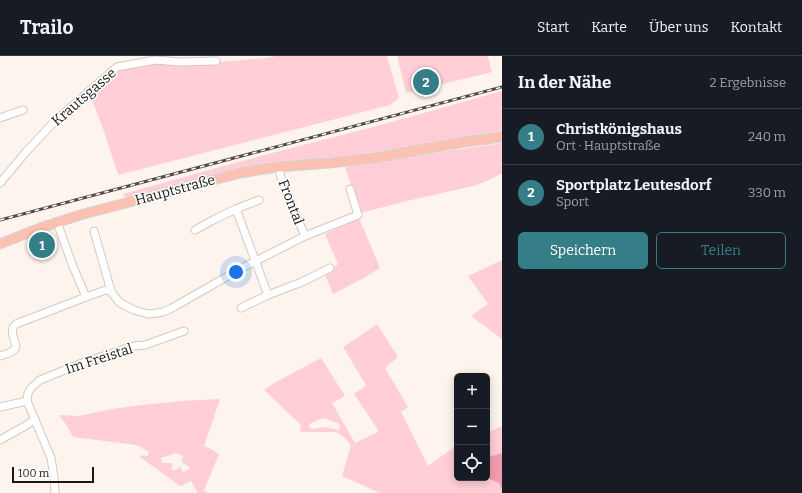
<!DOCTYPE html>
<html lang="de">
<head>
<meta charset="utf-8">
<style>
  :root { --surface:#171b24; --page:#242831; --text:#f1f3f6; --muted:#9ea1a6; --line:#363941; --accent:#367e87 }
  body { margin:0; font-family:Bitter,serif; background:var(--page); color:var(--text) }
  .controls { position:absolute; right:12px; bottom:12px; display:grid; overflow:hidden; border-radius:6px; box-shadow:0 2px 10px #0003 }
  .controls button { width:36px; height:36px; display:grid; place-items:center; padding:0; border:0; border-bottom:1px solid var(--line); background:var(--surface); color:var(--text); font:20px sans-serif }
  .scale { position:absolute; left:12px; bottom:10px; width:82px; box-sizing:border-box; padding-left:4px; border:2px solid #1c1712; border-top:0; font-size:11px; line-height:14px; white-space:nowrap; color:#1c1712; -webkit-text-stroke:3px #fff; paint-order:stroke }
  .you { position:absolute; left:236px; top:216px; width:14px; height:14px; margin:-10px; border:3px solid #fff; border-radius:50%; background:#1a73e8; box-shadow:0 0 0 6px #1a73e833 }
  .badge { display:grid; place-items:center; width:26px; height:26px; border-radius:50%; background:var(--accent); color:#fff; font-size:13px; font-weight:700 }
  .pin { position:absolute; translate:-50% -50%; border:2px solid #fff; box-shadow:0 1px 4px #0006 }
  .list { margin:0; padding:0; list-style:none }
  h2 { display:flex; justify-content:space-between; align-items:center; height:52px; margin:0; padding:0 16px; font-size:17px }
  h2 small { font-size:13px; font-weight:400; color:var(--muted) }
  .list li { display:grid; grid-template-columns:26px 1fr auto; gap:12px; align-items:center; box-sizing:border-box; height:56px; padding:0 16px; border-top:1px solid var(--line) }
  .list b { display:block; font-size:15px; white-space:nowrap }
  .list p { margin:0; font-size:13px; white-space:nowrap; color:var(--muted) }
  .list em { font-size:13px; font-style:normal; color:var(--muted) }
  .actions { display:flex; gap:8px; padding:12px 16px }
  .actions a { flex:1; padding:9px 0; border:1px solid var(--accent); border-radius:6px; text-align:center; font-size:14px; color:var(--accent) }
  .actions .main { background:var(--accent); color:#fff }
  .icon { flex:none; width:22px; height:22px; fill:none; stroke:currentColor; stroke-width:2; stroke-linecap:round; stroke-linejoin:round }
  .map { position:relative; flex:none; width:502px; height:437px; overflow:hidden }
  header { display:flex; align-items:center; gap:24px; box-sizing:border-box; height:56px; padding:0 20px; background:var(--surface); border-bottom:1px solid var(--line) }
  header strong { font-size:19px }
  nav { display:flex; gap:22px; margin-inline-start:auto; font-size:14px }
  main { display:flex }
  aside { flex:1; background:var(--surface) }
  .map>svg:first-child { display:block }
  .green { fill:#ffced7; fill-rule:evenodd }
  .forest { fill:#f29daf }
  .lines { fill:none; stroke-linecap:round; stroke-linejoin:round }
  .minor-casing { stroke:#d8c9bd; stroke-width:9 }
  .major-casing { stroke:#d6d5d4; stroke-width:11 }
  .minor { stroke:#fff; stroke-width:7 }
  .major { stroke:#fcc1b2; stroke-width:9 }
  .rail-casing { stroke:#514b46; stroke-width:3 }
  .rail { stroke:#fff; stroke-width:1.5; stroke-dasharray:4.5; stroke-linecap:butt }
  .labels { text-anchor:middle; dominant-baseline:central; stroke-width:3; stroke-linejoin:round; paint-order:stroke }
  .street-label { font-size:14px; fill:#1c1712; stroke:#fff }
</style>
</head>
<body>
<header>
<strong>Trailo</strong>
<nav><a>Start</a><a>Karte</a><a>Über uns</a><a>Kontakt</a></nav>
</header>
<main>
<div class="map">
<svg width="502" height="437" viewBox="0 0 502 437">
  <rect width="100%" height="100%" fill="#fdf4ed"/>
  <g class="green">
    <polygon points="276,0 387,0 399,42 390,49 118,119 105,78 90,38 118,12 153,6 208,7 266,2"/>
    <polygon points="397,0 488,0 492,16 406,37"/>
    <polygon points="502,35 502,77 354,99 240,112 125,142 123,138 238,106 377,70"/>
    <polygon points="502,87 502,117 489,124 477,129 407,145 360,157 345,110"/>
    <polygon points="359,162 380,212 362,223 333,238 325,219 338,208 325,178"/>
    <polygon points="502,204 502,283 471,260 488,248 468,220"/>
    <path d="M377 268 398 301 385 312 408 351 401 356 428 410 443 399 457 390V422H486L499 427 502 435V437H380L342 420 351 389 343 380 336 376H300L301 369 264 334 274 327 321 302 345 340 332 347 355 387 376 377 378 374 354 338 366 329 343 291 351 286ZM324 362 338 367 340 370 339 374 323 371 314 373 309 372V368C315 366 318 363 324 362Z"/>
    <path d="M220 343 204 390 211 393 219 398 204 434 208 437H198L191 425 180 430 140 401 141 399 148 400V395L136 389 73 381 67 370 59 359 79 360 112 353 142 349 181 345ZM176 397 180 399H183L182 406 188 410 190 413 183 416 180 411 176 414H172V407H162L161 402Z"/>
    <polygon points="502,370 502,397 489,401 487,411 487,377"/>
  </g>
  <polygon class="forest" points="502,397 502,435 499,427 486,422 487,422 487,411 489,401"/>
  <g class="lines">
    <g class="minor-casing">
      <g id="minor">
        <polyline points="0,62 23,54"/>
        <polyline points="278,111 283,128 305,180"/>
        <polyline points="0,127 26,96 53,67 117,11 155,4 181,6 216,5"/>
        <polyline points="236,153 259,144"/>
        <polyline points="57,166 72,208 86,241"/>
        <polyline points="195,174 215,163 236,153 268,239 302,226 330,212"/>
        <polyline points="94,175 111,235 115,241 120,247 134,254 148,258 158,257 163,256 172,252 242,212 305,180 358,159 350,133"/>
        <polyline points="241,252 268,239"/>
        <path d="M0 300 9 297 15 293 16 290C14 283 9 273 16 268L86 241 106 234 111 235"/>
        <polyline points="27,345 28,337 31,332 40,324 82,307 134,290 145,289 184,275"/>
        <polyline points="27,345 51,402 54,421 55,437"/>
        <polyline points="0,351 27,345"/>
        <polyline points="0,384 25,370 35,363"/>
      </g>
    </g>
    <g class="major-casing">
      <polyline id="major" points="0,188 40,172 80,159 240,117 278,111 330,107 373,102 465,86 502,81"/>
    </g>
    <use href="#minor" class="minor"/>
    <use href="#major" class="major"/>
    <g class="rail-casing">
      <polyline id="rail" points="0,164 502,31"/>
    </g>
    <use href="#rail" class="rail"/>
  </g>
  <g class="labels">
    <g class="street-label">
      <text transform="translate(84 41) rotate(-41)">Krautsgasse</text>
      <text transform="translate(175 134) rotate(-15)">Hauptstraße</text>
      <text transform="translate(291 146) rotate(69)">Frontal</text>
      <text transform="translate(99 303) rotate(-18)">Im Freistal</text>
    </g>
  </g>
</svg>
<div class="controls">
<button>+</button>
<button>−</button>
<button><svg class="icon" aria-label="locate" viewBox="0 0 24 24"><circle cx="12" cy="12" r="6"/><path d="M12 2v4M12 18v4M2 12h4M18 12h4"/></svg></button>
</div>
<div class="scale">100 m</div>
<div class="you"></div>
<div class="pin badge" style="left:42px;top:189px">1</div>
<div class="pin badge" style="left:426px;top:26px">2</div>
</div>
<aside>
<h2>In der Nähe<small>2 Ergebnisse</small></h2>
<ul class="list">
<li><span class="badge">1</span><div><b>Christkönigshaus</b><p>Ort · Hauptstraße</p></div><em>240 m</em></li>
<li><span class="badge">2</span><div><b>Sportplatz Leutesdorf</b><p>Sport</p></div><em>330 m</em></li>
</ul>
<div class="actions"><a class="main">Speichern</a><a>Teilen</a></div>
</aside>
</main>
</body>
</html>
